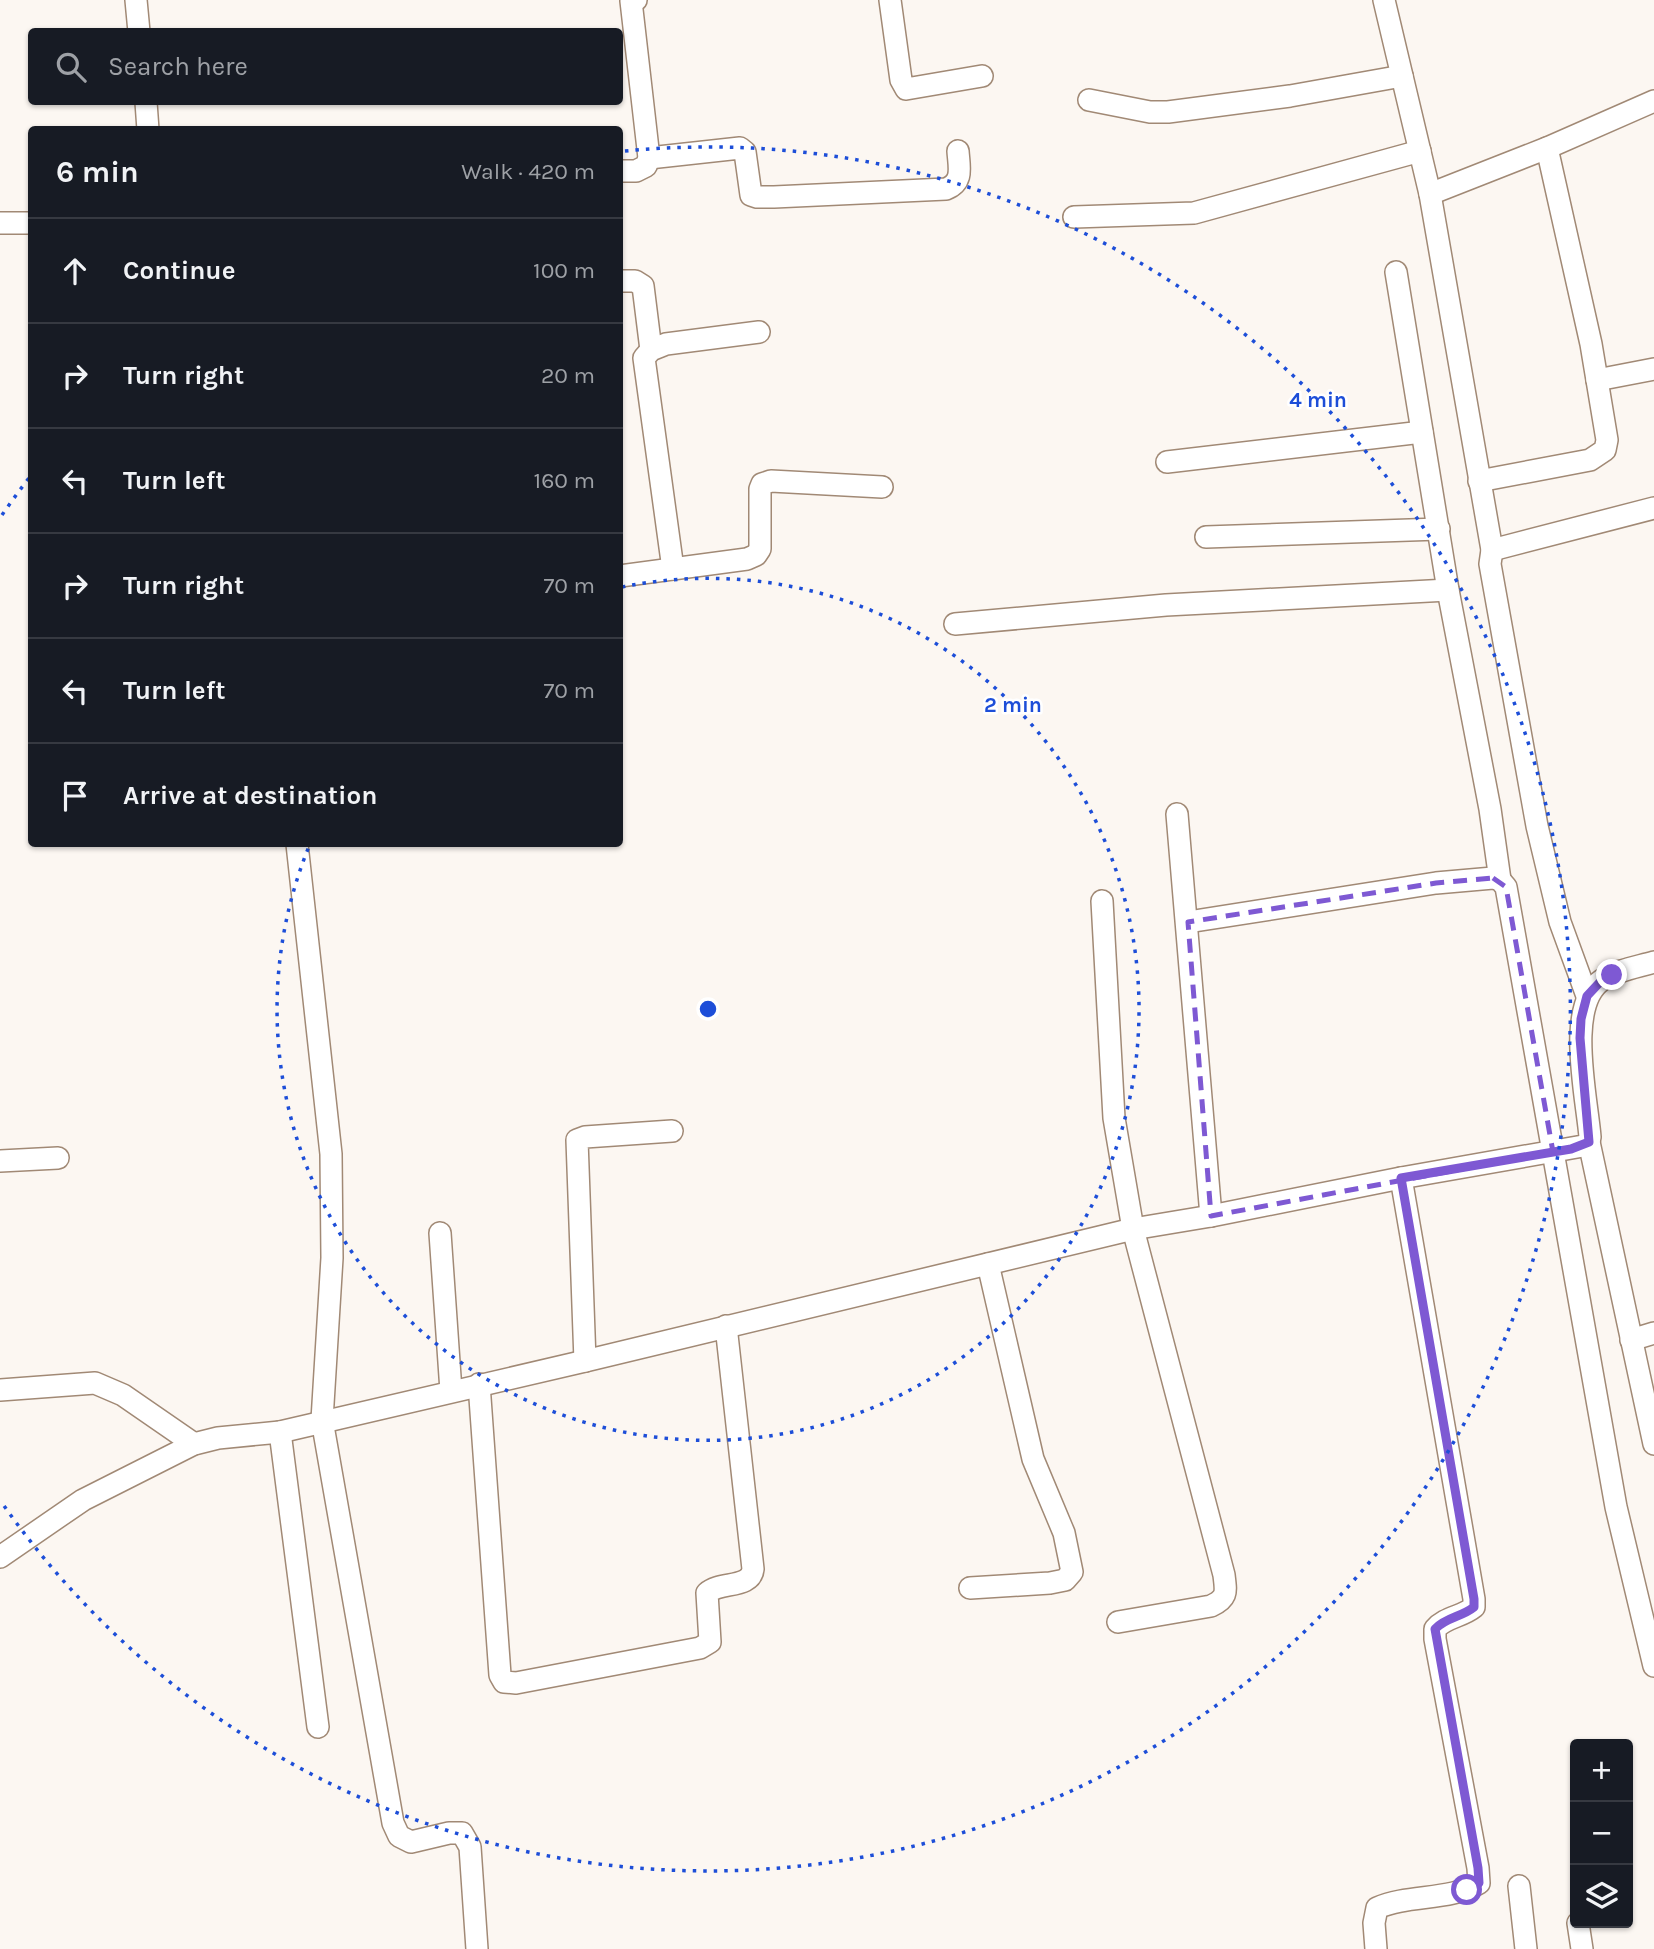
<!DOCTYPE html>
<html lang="en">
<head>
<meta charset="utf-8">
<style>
  :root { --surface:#171b24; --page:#20242c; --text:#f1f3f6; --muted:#9ea1a6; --line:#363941 }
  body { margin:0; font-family:Karla,sans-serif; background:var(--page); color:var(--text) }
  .controls { position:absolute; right:21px; bottom:21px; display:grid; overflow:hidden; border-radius:7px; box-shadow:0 2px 5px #0004 }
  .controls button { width:63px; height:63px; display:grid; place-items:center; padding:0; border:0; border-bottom:2px solid var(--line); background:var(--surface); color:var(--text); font:35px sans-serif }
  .stop { position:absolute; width:21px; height:21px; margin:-16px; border:5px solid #7e59d3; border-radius:50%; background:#fff }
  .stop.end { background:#7e59d3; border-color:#fff; box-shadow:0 2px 7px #0008 }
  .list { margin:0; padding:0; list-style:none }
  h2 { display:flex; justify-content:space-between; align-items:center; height:91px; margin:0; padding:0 28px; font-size:30px }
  h2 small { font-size:23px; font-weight:400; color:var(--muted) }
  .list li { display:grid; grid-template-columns:46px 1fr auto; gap:21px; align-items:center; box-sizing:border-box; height:105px; padding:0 28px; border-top:2px solid var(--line) }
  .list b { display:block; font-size:26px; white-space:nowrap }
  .list em { font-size:23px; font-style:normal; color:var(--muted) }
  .icon { flex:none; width:38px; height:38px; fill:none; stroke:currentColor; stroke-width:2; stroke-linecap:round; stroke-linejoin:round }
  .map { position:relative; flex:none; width:1654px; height:1949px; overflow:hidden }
  .search { position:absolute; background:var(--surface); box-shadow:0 2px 5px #0004; left:28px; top:28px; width:595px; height:77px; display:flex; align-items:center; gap:18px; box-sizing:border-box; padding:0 24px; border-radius:7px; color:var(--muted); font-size:26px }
  .panel { position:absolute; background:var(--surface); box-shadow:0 2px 5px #0004; left:28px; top:126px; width:595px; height:721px; border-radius:7px }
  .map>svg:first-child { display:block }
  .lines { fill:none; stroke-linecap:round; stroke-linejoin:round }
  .minor-casing { stroke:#a18975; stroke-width:24 }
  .minor { stroke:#fff; stroke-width:21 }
  .route { stroke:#7e59d3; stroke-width:9 }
  .marked { fill:none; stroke:#7e59d3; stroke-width:5; stroke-dasharray:14 9; stroke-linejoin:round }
  .ring { fill:none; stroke:#1d4ed8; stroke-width:3.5; stroke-dasharray:3.5 7 }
  .centre { fill:#1d4ed8; stroke:#fff; stroke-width:3.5 }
  .ring-label { font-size:21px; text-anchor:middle; font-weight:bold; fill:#1d4ed8; stroke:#fff; stroke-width:5; stroke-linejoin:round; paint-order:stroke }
</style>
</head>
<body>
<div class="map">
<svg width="1654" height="1949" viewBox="0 0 1654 1949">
  <rect width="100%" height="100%" fill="#fcf7f2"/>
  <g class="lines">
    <g class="minor-casing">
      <g id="minor">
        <polyline points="136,0 139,32"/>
        <polyline points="890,0 901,80 906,89 982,76"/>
        <polyline points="1384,0 1430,194 1492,550 1490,564 1537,826 1560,922 1587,996"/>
        <polyline points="1089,100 1150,112 1168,112 1290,96 1402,76"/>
        <polyline points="146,102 148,130"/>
        <path d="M649 158 740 148 745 152 751 195 757 197H774L946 189C964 182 959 167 958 151"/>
        <polyline points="620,171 636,171 646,166 649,158 631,1 636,0"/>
        <polyline points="1430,194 1547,148 1654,101"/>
        <polyline points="1074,217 1194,213 1420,151"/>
        <polyline points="0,223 32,223"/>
        <polyline points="1396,272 1448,590 1490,809 1500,880"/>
        <polyline points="620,281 635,281 643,286 651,350"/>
        <polyline points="1597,380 1654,369"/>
        <polyline points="1167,462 1422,432"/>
        <polyline points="1479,481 1590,460 1605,450 1607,440 1591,344 1547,148"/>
        <polyline points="1206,537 1439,529"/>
        <polyline points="1492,550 1654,508"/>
        <polyline points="673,569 644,358 651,350 666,344 759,332"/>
        <polyline points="620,576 747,559 756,555 760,549 760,489 762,484 771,481 882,487"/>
        <polyline points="955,624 1166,605 1448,590"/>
        <polyline points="1177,814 1211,1216"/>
        <polyline points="297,844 331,1154 332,1258 322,1420 393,1823 399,1836 411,1842 449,1833 462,1833 470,1847 477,1949"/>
        <path d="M1102 901 1114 1118 1133 1229 1224 1575C1226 1592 1228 1598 1211 1606L1118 1622"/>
        <polyline points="1188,922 1436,883 1493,878 1500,880 1506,887 1616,1507 1654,1666"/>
        <polyline points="1589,1142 1654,1444"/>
        <polyline points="0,1161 58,1158"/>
        <polyline points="440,1233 451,1391"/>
        <polyline points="1631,1340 1654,1333"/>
        <polyline points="585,1361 577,1140 585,1137 672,1131"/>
        <path d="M479 1384 500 1675 504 1682 516 1683 700 1648 710 1642 707 1593C720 1581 751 1589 753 1569L726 1326"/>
        <polyline points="0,1390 95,1383 123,1395 194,1444"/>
        <polyline points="280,1432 318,1727"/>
        <path d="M0 1557 83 1500 194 1444 218 1438 280 1432 585 1361 1133 1229 1211 1216 1401 1178 1583 1146 1589 1142 1590 1137C1587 1098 1565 1005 1602 980 1617 970 1637 967 1654 962"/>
        <polyline points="970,1588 1050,1583 1065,1580 1072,1572 1064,1533 1033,1459 988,1264"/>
        <polyline points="1519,1886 1526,1949"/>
        <polyline points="1578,1923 1582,1949"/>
        <path d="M1376 1949 1374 1923 1377 1908C1409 1894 1450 1901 1479 1883L1478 1868 1435 1639V1629C1445 1617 1462 1617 1474 1607V1599L1401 1178"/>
      </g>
    </g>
    <use href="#minor" class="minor"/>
  </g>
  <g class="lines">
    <path class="route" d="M1467 1890 1479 1883 1478 1868 1435 1629C1446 1617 1462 1617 1474 1607V1599L1401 1178 1571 1149 1589 1142 1580 1038 1581 1019 1587 996 1601 981 1612 975"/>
  </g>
  <path class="marked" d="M1493 878 1506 887 1553 1152 1211 1216 1188 922 1436 883Z"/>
  <g class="ring">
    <path d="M622 587A431 431 0 1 1 310 844"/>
    <path d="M2 515A862 862 0 0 1 29 478M625 151A862 862 0 1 1 2 1503"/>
  </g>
  <circle cx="708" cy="1009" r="10" class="centre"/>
  <g class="ring-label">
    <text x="1318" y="407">4 min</text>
    <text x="1013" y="712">2 min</text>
  </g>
</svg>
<div class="controls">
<button>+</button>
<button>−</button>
<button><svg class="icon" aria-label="layers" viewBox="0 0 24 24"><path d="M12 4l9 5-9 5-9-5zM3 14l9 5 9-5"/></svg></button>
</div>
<div class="stop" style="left:1467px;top:1890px"></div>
<div class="stop end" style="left:1612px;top:975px"></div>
<div class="search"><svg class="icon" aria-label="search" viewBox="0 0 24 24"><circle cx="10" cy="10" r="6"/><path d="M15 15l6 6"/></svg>Search here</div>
<section class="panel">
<h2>6 min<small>Walk · 420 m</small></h2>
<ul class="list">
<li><svg class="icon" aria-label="ahead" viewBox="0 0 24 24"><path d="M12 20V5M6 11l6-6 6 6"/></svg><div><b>Continue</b></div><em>100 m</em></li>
<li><svg class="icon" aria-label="right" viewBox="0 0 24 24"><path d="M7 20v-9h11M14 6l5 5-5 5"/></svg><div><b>Turn right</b></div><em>20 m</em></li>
<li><svg class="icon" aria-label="left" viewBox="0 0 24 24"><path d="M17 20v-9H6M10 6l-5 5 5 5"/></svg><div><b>Turn left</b></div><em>160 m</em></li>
<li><svg class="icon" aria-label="right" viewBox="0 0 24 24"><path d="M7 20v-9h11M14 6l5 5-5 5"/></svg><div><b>Turn right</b></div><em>70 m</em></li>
<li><svg class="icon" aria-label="left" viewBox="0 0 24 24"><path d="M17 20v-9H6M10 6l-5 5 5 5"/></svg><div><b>Turn left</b></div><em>70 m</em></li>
<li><svg class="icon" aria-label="arrive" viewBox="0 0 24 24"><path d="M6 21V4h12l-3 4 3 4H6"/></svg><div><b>Arrive at destination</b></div></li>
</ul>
</section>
</div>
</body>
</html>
